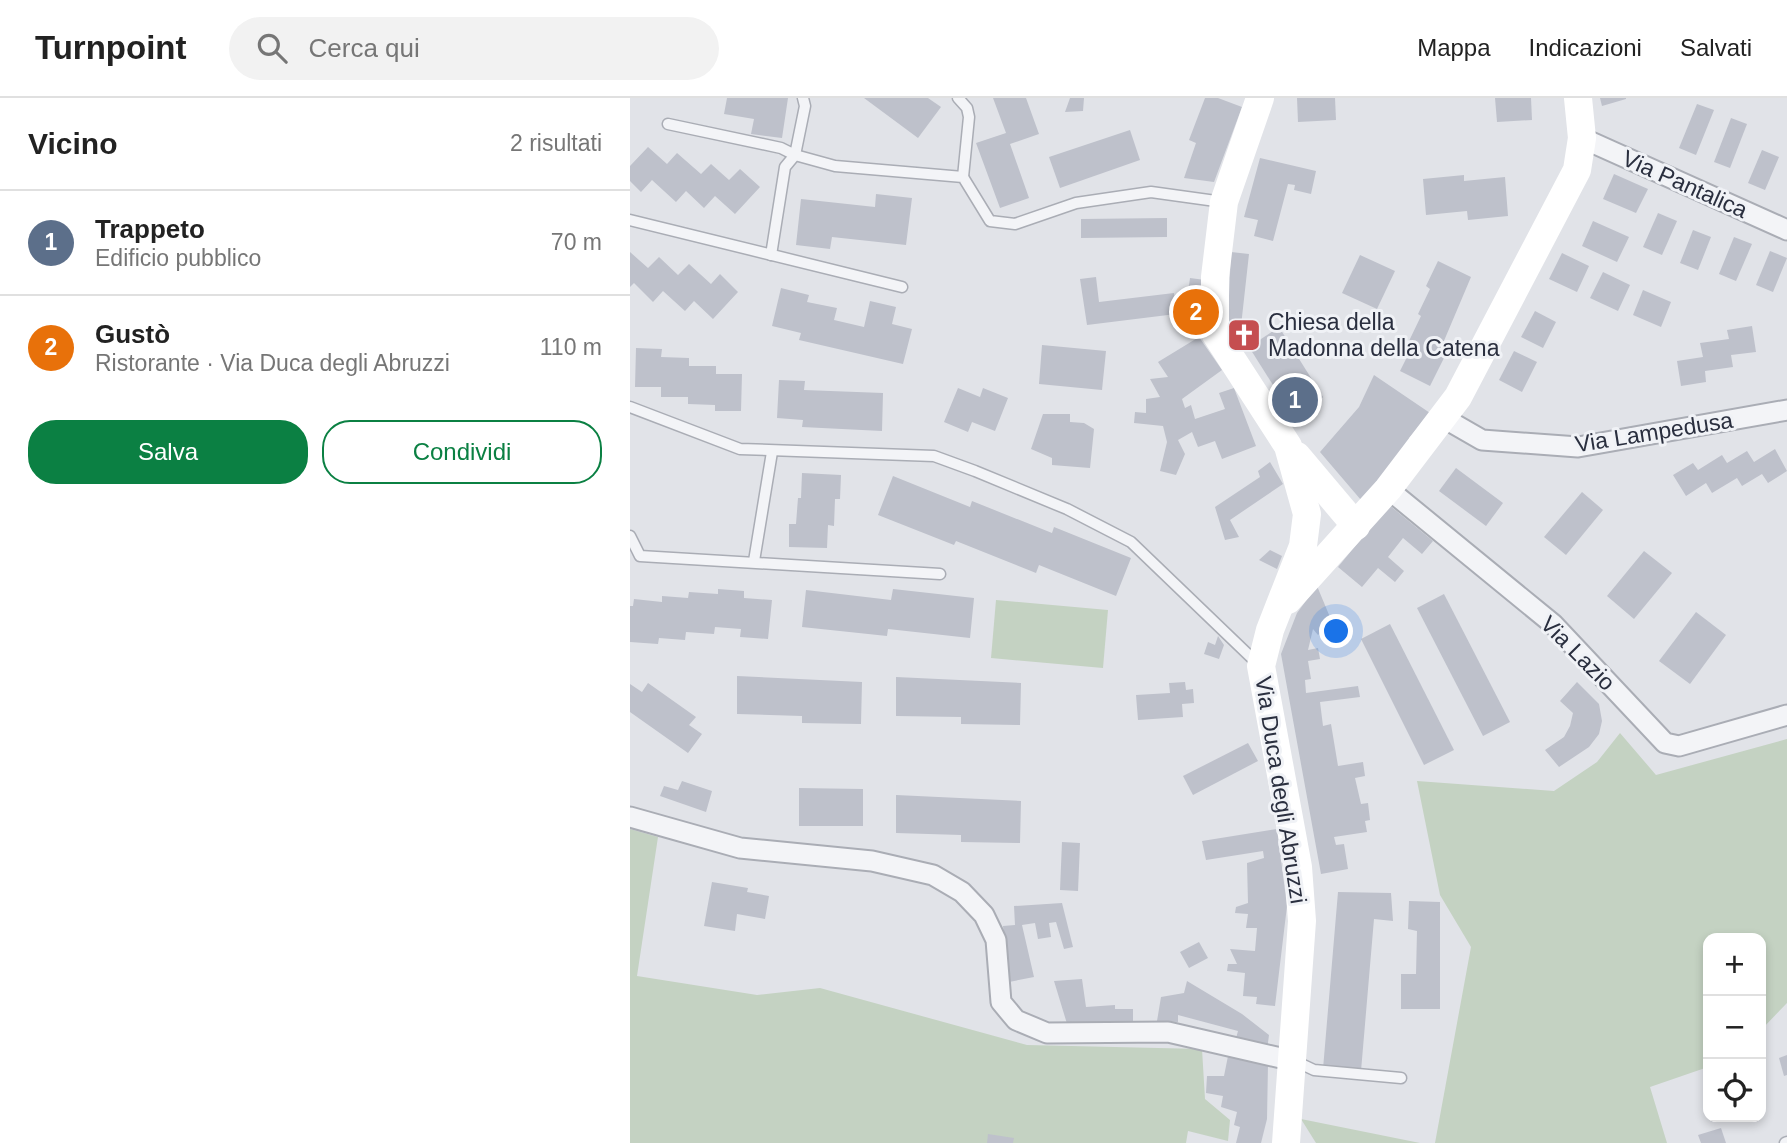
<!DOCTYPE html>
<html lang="it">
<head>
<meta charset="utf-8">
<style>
  :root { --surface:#fff; --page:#f2f2f2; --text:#222; --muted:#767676; --line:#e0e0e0; --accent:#0b8043 }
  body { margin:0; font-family:Arial,sans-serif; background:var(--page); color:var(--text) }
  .controls { position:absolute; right:21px; bottom:21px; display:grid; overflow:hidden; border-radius:14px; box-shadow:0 4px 10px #0003 }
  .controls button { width:63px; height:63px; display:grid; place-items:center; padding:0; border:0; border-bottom:2px solid var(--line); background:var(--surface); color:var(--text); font:35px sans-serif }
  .you { position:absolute; left:707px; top:534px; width:24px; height:24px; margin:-18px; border:5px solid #fff; border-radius:50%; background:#1a73e8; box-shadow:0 0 0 10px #1a73e833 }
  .badge { display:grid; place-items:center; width:46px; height:46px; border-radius:50%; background:var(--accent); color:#fff; font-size:23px; font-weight:700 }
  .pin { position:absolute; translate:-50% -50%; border:4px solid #fff; box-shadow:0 2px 7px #0006 }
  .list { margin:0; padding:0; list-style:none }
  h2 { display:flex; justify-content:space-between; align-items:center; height:91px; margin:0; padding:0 28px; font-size:30px }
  h2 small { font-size:23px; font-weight:400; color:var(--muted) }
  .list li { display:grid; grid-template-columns:46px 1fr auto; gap:21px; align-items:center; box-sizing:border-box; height:105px; padding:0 28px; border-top:2px solid var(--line) }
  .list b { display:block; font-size:26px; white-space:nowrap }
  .list p { margin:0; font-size:23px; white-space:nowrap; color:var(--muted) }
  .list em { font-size:23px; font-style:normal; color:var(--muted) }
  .actions { display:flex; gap:14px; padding:21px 28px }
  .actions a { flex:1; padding:16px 0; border:2px solid var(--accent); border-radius:28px; text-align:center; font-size:24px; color:var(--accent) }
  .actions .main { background:var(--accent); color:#fff }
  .icon { flex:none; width:38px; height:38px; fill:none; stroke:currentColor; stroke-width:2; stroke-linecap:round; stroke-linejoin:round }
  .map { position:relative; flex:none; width:1157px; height:1045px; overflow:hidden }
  header { display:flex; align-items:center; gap:42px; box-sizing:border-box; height:98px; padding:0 35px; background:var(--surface); border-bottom:2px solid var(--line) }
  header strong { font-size:33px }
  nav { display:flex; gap:38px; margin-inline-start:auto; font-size:24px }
  .search { width:490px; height:63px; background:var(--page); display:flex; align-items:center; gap:18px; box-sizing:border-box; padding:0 24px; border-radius:38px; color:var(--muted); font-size:26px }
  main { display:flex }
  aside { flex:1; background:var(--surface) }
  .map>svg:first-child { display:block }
  .green { fill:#c4d2c2 }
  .building { fill:#bec1cb }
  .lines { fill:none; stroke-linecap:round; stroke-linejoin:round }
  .service-casing { stroke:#aaadb5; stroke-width:13 }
  .minor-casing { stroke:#aaadb5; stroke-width:23 }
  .service { stroke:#f3f4f7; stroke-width:10 }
  .minor { stroke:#f3f4f7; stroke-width:19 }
  .secondary { stroke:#fff; stroke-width:28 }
  .labels { text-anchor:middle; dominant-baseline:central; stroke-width:6; stroke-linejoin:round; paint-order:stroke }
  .street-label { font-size:23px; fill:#2a2f3f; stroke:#f0f2f6 }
  .poi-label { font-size:23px; fill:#2a2f3f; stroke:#f0f2f6; text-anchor:start }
</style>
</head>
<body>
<header>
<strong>Turnpoint</strong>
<div class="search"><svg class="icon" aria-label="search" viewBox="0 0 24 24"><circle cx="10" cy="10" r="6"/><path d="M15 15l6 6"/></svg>Cerca qui</div>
<nav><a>Mappa</a><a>Indicazioni</a><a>Salvati</a></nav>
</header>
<main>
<aside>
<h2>Vicino<small>2 risultati</small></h2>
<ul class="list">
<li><span class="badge" style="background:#5c6f8a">1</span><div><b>Trappeto</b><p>Edificio pubblico</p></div><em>70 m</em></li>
<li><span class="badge" style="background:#e8710a">2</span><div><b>Gustò</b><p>Ristorante · Via Duca degli Abruzzi</p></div><em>110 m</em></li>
</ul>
<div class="actions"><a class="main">Salva</a><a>Condividi</a></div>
</aside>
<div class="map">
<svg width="1157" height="1045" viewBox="0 0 1157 1045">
  <rect width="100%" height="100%" fill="#e1e3e8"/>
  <g class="green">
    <polygon points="366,502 478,512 473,570 361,560"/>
    <polygon points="990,635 1026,677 1157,641 1157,905 1131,932 1131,840 1078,840 1078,969 1020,989 1037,1045 805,1045 841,849 810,797 787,683 924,693 967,664"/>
    <polygon points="0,731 28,739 7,878 127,897 190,890 397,947 572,951 575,1001 600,1022 598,1043 558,1033 556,1045 0,1045"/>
    <polygon points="671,1021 790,1045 686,1045"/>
  </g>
  <g class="building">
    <polygon points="97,0 158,0 152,40 121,36 124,21 94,16"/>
    <polygon points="234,0 298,0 311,9 288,40"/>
    <polygon points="363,0 396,0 409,36 380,46 399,100 370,110 346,45 376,35"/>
    <polygon points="440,0 454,0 453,13 435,14"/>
    <polygon points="575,0 588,0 612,9 584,84 554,80 566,45 559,42"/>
    <polygon points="667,0 705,0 706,22 668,24"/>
    <polygon points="865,0 901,0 902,22 867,24"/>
    <polygon points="970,0 996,0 996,1 972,8"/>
    <polygon points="1067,6 1084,12 1066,57 1049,50"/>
    <polygon points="1101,20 1117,26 1100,70 1084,64"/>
    <polygon points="500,32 510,62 430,90 419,59"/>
    <polygon points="18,49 37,66 47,55 71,76 81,66 99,82 110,71 130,89 105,116 85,98 74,110 56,93 46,104 22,82 11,94 0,83 0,68"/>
    <polygon points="1132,52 1149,59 1135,92 1118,85"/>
    <polygon points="630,60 686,73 681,96 664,92 665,87 658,86 643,143 624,138 628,122 614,119"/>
    <polygon points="984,76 1018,91 1006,115 973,101"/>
    <polygon points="834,77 834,83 875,79 878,118 838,122 837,113 796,117 793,81"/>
    <polygon points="246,96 282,100 276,147 202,139 200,151 166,147 171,101 245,109"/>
    <polygon points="1028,115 1047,123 1032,157 1013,149"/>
    <polygon points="537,120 537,139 451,140 451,121"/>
    <polygon points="963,123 999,139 987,164 952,148"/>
    <polygon points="1063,132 1081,139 1068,172 1050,165"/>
    <polygon points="1104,139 1122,146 1106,183 1089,176"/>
    <polygon points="1140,153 1157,160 1143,194 1126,187"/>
    <polygon points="0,154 18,170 29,159 48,177 59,166 81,186 90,176 108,194 83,221 64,203 55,213 33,193 23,204 4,185 0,189"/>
    <polygon points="601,154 619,156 611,228 621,226 628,231 628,241 602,245 598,220"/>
    <polygon points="932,155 959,168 947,194 919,181"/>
    <polygon points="730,157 765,173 747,211 712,195"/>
    <polygon points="808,163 841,179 808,257 814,260 800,288 770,273 784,245 779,243 791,218 788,216 800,191 796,188"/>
    <polygon points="973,174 1000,187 988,213 960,200"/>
    <polygon points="466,179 469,204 544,195 546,216 457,227 450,181"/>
    <polygon points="560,180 575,182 570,225 554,223"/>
    <polygon points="151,190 179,197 177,204 207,210 204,222 234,229 240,203 266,209 262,226 282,231 273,266 169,242 171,235 142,228"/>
    <polygon points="1013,192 1041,204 1031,229 1003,217"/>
    <polygon points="905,213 926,224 913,250 891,239"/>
    <polygon points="1122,228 1126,254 1101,257 1103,269 1075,273 1076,284 1051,288 1047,263 1073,259 1070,245 1099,241 1097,232"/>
    <polygon points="649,229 693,299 681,313 665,322 619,249"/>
    <polygon points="569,239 592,272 552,301 555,310 561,307 565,321 595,311 589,295 604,290 626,348 592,361 585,343 568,349 562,334 548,342 555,356 546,377 530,373 537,344 533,328 504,325 505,314 516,315 516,301 530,299 520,281 538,279 528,264"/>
    <polygon points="412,247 476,253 472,292 409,286"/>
    <polygon points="6,250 32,251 31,259 59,260 59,268 86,268 86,276 112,276 111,313 85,313 85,307 58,306 58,299 31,299 31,289 5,289"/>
    <polygon points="884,253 907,264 892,294 869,282"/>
    <polygon points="744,277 800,315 779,340 784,345 731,402 690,354 729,309"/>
    <polygon points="149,282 175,283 174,292 253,295 252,333 172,329 173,322 147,320"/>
    <polygon points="328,290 350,299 353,290 378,300 365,333 342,324 338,334 314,324"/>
    <polygon points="413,316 440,316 440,324 454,325 464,331 460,370 422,367 422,360 401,351"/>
    <polygon points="1145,351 1157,373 1138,385 1132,376 1112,388 1107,380 1082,395 1076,385 1056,398 1043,377 1063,365 1068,372 1092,357 1097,365 1117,353 1124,364"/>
    <polygon points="640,364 653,386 600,422 609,439 595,442 585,409 630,379 628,373"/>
    <polygon points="826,370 873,405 856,428 809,393"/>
    <polygon points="172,375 211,377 210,401 205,401 204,428 198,427 197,450 159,449 159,426 166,426 168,400 171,400"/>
    <polygon points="263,378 340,409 342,403 422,435 424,429 501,460 486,498 409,467 406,475 326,443 324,447 248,417"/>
    <polygon points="952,394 973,412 936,457 914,439"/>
    <polygon points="759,407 803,443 792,456 773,440 758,459 774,473 765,484 748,470 732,489 708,469"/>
    <polygon points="640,452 652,458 647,471 629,462"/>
    <polygon points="1014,453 1042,475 1004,521 977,498"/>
    <polygon points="687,488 702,524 688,537 683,531 678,552 688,550 690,561 678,563 681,581 675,582 676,595 728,588 730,599 690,604 693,628 701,626 708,668 733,664 735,678 725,680 731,706 738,705 740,722 735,723 737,734 704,739 706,747 714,746 718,771 691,776 651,556 667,515"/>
    <polygon points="88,491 114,493 114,500 142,502 138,541 110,539 111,531 85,529 84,536 56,534 55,542 29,540 28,546 0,544 0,508 3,508 4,501 32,504 32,498 58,500 59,494 88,496"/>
    <polygon points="263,491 344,500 340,540 258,531 257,538 172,529 176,492 261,502"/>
    <polygon points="814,496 880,624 853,638 787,510"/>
    <polygon points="1066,514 1096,537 1060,586 1029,563"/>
    <polygon points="760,526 824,652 794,667 731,541"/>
    <polygon points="588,538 594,547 589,561 574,556 578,544 585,547"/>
    <polygon points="107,578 232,584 231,626 172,625 172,618 107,616"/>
    <polygon points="266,579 391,585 390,627 331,626 331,619 266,618"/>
    <polygon points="555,584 556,592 563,591 564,605 552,606 553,619 508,622 506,597 540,595 539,585"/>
    <polygon points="947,584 969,606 972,623 969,636 959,649 929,669 915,652 934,639 940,628 943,615 930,603"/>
    <polygon points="18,585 66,619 59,627 72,636 58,655 0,614 0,586 12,594"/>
    <polygon points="618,645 628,663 563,697 553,678"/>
    <polygon points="52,683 82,693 76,714 30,698 34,688 48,692"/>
    <polygon points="169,690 233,691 233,728 169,728"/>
    <polygon points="266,697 391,703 390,745 331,744 331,737 266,735"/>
    <polygon points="647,731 657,808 645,908 626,906 627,899 613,898 615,875 597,873 598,866 607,866 600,851 625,853 627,830 616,830 618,816 605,815 606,809 618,805 617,765 634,760 633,753 576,762 572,743"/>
    <polygon points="432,744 450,745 448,793 430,792"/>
    <polygon points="82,784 118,790 117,794 139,798 135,821 107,816 105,833 74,828"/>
    <polygon points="708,794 761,795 763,823 744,821 731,973 693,971"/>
    <polygon points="779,803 810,804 810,911 771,911 771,876 786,876 787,833 778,831"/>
    <polygon points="432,805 443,849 434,851 426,824 419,825 421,839 408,841 405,825 392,827 404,879 379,884 373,828 385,827 384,808"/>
    <polygon points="569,844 578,860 559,870 550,854"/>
    <polygon points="452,881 456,909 485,907 485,911 503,911 503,929 438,929 424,883"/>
    <polygon points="557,883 612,916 639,937 637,952 605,944 608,933 548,917 548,924 527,923 531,899 554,895"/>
    <polygon points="1157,957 1157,977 1154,978 1149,960"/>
    <polygon points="598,958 638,966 637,1021 631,1045 606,1045 610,1029 604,1027 607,1014 591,1009 593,998 576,995 577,978 594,978"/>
    <polygon points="1091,1030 1096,1045 1071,1045 1068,1037"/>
    <polygon points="358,1036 384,1040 383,1045 357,1045"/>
  </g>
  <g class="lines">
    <g class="service-casing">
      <g id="service">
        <polyline points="328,0 337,10 339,19 333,79"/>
        <polyline points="38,26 151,50 165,57 175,8 173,0"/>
        <polyline points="0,122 272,189"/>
        <polyline points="141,157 155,69 165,57 205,68 333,79 360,123 385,126 446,105 521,94 593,104"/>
        <polyline points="0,309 110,351 304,358 345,373 437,411 501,444 628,566"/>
        <polyline points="0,438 10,458 310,476"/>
        <polyline points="124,463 142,354"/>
        <polyline points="665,963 684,972 771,980"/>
        <polyline points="1155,1045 1157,1044"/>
      </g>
    </g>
    <g class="minor-casing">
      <g id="minor">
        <polyline points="952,40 1157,132"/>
        <polyline points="812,319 852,342 948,349 1157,312"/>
        <polyline points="758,391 923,526 1035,645 1049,648 1157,617"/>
        <polyline points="0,719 110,750 242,763 303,777 332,794 354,817 366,842 371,904 386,922 417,935 538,934 664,963"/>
      </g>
    </g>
    <use href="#service" class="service"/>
    <use href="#minor" class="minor"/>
    <g class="secondary">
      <polyline points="630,0 594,104 585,179 585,235 658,348 677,416 673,448 640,532 631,568 668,769 672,823 656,1045"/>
      <polyline points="667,358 726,428"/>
      <polyline points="658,502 758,391 828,299 947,72 952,40 948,0"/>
    </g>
  </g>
  <defs>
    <g id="church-square" transform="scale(1.75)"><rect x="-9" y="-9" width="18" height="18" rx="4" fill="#c54e50" stroke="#f0f2f6"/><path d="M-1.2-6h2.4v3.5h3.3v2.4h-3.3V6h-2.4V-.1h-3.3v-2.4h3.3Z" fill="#fff"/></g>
  </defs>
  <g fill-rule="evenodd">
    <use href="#church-square" x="614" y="237"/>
  </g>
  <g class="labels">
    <g class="street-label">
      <text transform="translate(1055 86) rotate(24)">Via Pantalica</text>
      <text transform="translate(1024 334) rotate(-9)">Via Lampedusa</text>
      <text transform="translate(948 555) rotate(45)">Via Lazio</text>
      <text transform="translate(651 692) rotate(81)">Via Duca degli Abruzzi</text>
    </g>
    <g class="poi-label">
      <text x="638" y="224">Chiesa della<tspan x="638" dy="26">Madonna della Catena</tspan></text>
    </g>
  </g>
</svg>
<div class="controls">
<button>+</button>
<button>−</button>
<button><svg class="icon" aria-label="locate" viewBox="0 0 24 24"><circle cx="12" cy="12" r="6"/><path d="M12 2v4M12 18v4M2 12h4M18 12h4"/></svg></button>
</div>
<div class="you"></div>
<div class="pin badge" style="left:665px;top:302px;background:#5c6f8a">1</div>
<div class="pin badge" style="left:566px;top:214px;background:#e8710a">2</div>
</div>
</main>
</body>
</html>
